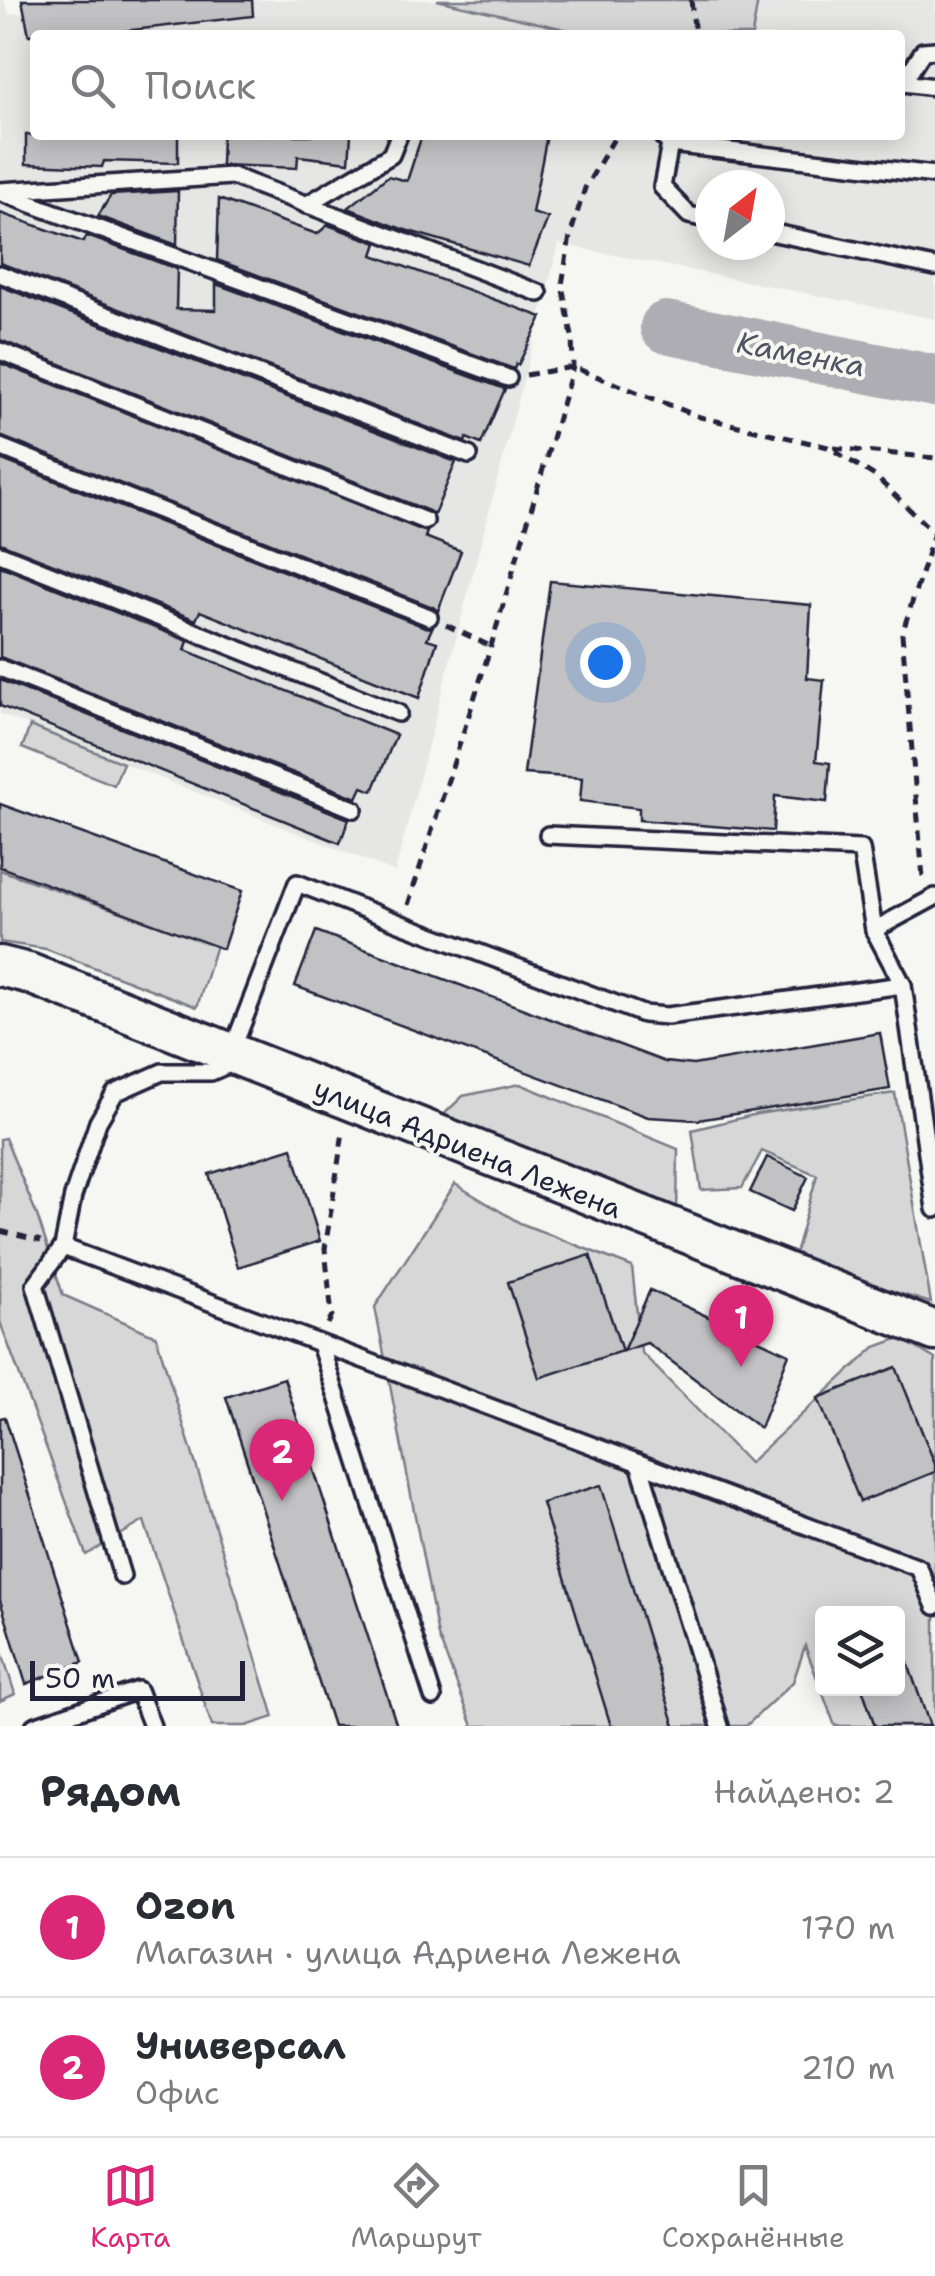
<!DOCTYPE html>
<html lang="ru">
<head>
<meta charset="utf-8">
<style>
  :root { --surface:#fff; --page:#f7f7f7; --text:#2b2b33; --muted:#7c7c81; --line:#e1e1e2; --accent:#db2777 }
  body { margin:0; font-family:"Shantell Sans",sans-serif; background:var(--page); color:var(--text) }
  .controls { position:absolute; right:30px; bottom:30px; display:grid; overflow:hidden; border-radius:10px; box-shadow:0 5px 25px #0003 }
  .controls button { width:90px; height:90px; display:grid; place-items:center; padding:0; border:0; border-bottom:2px solid var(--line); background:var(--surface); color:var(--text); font:50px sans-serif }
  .compass { position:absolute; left:695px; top:170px; width:90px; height:90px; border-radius:50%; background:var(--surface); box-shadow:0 5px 25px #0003; rotate:31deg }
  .scale { position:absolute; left:30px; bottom:25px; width:215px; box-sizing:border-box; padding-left:10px; border:5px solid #22223b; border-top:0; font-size:28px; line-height:35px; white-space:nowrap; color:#22223b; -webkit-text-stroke:8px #f6f6f2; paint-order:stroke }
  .you { position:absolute; left:605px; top:662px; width:35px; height:35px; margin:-25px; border:8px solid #fff; border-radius:50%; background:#1a73e8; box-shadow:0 0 0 15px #1a73e833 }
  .badge { display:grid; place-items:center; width:65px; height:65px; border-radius:50%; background:var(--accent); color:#fff; font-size:32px; font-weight:700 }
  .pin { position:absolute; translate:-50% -82px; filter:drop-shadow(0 2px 5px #0008) }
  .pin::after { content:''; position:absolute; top:52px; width:35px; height:30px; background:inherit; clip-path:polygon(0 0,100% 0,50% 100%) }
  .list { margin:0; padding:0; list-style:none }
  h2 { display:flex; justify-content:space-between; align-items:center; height:130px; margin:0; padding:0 40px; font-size:42px }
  h2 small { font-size:32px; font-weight:400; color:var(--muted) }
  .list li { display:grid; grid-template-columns:65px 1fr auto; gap:30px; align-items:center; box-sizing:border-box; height:140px; padding:0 40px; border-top:2px solid var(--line) }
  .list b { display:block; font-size:38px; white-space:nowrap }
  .list p { margin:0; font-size:32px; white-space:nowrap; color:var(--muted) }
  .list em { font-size:32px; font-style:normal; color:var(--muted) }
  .icon { flex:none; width:55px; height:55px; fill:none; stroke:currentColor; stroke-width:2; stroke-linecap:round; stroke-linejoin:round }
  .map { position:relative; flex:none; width:935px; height:1726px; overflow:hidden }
  .search { position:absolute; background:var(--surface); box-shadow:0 5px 25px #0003; left:30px; right:30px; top:30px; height:110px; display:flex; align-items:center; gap:25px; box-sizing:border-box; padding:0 35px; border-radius:10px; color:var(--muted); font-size:38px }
  .sheet { height:410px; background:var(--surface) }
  nav { display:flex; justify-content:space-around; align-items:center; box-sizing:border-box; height:140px; border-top:2px solid var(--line); background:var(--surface); font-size:28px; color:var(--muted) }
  nav a { display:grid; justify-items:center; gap:5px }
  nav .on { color:var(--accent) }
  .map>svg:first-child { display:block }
  .built { fill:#e6e6e4; fill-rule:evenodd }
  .green { fill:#d7d7d7; stroke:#7c7c89; stroke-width:2.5; fill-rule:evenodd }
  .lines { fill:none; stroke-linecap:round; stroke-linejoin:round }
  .river { stroke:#adadb3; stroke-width:52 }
  .building { fill:#c2c2c4; stroke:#22223b; stroke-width:2.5 }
  .service-casing { stroke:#22223b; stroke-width:22 }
  .tertiary-casing { stroke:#22223b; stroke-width:45 }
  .path { stroke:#22223b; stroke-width:5; stroke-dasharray:10 8; stroke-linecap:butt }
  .service { stroke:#f6f6f2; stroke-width:15 }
  .tertiary { stroke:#f6f6f2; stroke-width:38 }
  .labels { text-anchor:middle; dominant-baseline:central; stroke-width:8; stroke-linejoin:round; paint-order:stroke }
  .street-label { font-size:28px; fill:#22223b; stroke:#f6f6f2 }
  .water-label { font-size:30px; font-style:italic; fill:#535365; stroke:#f6f6f2 }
</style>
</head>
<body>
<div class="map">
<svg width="935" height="1726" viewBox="0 0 935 1726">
  <rect width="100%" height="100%" fill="#f6f6f2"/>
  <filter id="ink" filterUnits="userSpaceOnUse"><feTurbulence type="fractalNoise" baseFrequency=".01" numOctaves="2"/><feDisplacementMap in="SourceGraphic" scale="20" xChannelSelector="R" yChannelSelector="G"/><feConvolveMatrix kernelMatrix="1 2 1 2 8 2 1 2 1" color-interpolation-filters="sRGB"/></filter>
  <g filter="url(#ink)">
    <path class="built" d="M0 0H4L9 14 186 0H437L591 35H35V135H900V35H752L758 0H935V319L559 244 395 872 0 714ZM710 185H770V245H710Z"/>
    <g class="green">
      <polygon points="437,0 758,0 752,35 591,35"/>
      <polygon points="30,726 123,763 114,785 22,748"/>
      <polygon points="0,870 216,945 197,1007 46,949 0,942"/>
      <polygon points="520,1084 678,1149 677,1213 438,1120 463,1096"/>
      <polygon points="895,1093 931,1303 793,1261 817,1175 762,1151 742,1188 701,1190 692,1130 757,1114"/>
      <polygon points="5,1138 37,1215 63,1295 156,1336 274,1717 246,1726 212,1726 144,1521 86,1555 0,1322 0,1139"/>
      <path d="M455 1184 520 1223 632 1267 641 1352 749 1463 875 1347 900 1338 935 1359V1726H835L805 1646 793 1682 746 1726H473L438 1636 375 1307ZM822 1614H898V1688H822Z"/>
      <polygon points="0,1646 15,1694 0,1701"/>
    </g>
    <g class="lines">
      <polyline class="river" points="666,327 935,381"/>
    </g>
    <g class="building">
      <polygon points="22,0 252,0 253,16 90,35 29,35"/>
      <polygon points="26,135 178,135 178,163 104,161 102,167 26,164"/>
      <polygon points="222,135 351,135 349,162 298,156 297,168 221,165"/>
      <polygon points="422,135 547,135 532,213 548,218 529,266 402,229 348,208 388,176 407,181"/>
      <polygon points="178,191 177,245 98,216 111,195"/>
      <polygon points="219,199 317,234 328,225 377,243 373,255 542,317 518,365 516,364 514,369 217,260"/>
      <polygon points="0,213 83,242 87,236 177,269 176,309 216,310 216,284 505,389 481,444 467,438 465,442 0,263"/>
      <polygon points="0,286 456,462 434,515 429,511 0,340"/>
      <polygon points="0,363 427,532 425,537 461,551 438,611 433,607 0,436"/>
      <polygon points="0,459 425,627 432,628 427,639 437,642 419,698 200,611 196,620 0,543"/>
      <polygon points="0,566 188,641 185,650 396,735 373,791 362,787 357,798 0,657"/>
      <polygon points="550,581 811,605 807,678 824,680 816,761 830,763 827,802 775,796 773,831 639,820 639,808 580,801 582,778 524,774"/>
      <polygon points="0,680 349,819 340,843 0,706"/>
      <polygon points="0,804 242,891 223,949 0,867"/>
      <polygon points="316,931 665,1062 693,1065 880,1033 890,1089 698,1120 648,1117 295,986"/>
      <polygon points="292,1148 320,1241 238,1267 209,1174"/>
      <polygon points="767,1157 808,1177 792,1211 750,1192"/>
      <polygon points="590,1255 622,1351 539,1378 508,1282"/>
      <polygon points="650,1290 789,1354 760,1428 647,1343 623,1351"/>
      <polygon points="896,1367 935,1464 935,1472 860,1502 818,1398"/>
      <polygon points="284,1378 397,1726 333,1726 226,1397"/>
      <polygon points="5,1417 83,1662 26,1684 0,1600 0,1418"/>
      <polygon points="601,1485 675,1726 611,1726 542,1503"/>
      <polygon points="898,1644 901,1644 930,1726 875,1726 862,1688 898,1688"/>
    </g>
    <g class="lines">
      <g class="service-casing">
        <g id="service">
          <polyline points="900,83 903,83 923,51 935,50"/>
          <polyline points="903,83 935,87"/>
          <polyline points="661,135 670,144 935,175"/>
          <polyline points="670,144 662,187 689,215 710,220"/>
          <polyline points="0,191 232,176 539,293"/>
          <polyline points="4,194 508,378"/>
          <polyline points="306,205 391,155 399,135"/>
          <polyline points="770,232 935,267"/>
          <polyline points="0,274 469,455"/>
          <polyline points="0,351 425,521"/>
          <polyline points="0,447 429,617"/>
          <polyline points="0,554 398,713"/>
          <polyline points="0,668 354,809"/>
          <polyline points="548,835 861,849 874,930 903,985 935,1209"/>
          <polyline points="874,930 935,897"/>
          <polyline points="231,1053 297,883 402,924 643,1014 667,1016 903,985"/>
          <polyline points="234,1062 211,1072 162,1072 115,1093 98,1122 73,1196 63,1247 919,1568 935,1606"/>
          <polyline points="63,1247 35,1285 122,1576"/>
          <polyline points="320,1344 433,1697"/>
          <polyline points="639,1463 720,1726"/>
          <polyline points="34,1726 138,1690 152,1726"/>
        </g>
      </g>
      <g class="tertiary-casing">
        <polyline id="tertiary" points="0,966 28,973 935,1331"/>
      </g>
      <g class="path">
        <polyline points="691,0 695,35"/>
        <polyline points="526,375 573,367 700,417 828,447 875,476 934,533 902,634 923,878"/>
        <polyline points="834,448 935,458"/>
        <polyline points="446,625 490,646"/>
        <polyline points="408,905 491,646 573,367 572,336 562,285 570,236 585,188 616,135"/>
        <polyline points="0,1231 41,1241"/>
        <polyline points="328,1324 332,1316 325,1249 343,1132"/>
      </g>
      <use href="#service" class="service"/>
      <use href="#tertiary" class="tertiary"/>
    </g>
  </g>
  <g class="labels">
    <g class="street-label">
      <text transform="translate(468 1148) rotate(22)">улица Адриена Лежена</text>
    </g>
    <g class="water-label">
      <text transform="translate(801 354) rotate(11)">Каменка</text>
    </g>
  </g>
</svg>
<div class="controls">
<button><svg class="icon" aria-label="layers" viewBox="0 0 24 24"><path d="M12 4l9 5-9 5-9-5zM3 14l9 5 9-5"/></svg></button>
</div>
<svg class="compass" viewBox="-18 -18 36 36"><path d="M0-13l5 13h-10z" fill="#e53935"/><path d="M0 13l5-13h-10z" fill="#7c7c81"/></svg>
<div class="scale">50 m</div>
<div class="you"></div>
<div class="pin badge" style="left:741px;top:1367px">1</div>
<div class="pin badge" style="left:282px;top:1501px">2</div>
<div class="search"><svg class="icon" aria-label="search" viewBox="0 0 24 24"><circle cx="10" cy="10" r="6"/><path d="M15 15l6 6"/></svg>Поиск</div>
</div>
<section class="sheet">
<h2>Рядом<small>Найдено: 2</small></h2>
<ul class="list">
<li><span class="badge">1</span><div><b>Ozon</b><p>Магазин · улица Адриена Лежена</p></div><em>170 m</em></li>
<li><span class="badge">2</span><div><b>Универсал</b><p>Офис</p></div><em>210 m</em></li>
</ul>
</section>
<nav>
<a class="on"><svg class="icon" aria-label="map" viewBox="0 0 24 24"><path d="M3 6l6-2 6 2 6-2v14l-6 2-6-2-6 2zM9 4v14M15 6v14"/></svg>Карта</a>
<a><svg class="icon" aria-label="directions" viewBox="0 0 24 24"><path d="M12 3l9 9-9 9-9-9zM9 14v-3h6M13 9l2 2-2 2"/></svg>Маршрут</a>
<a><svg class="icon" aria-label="saved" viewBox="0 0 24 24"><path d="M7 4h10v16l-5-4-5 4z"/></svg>Сохранённые</a>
</nav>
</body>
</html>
